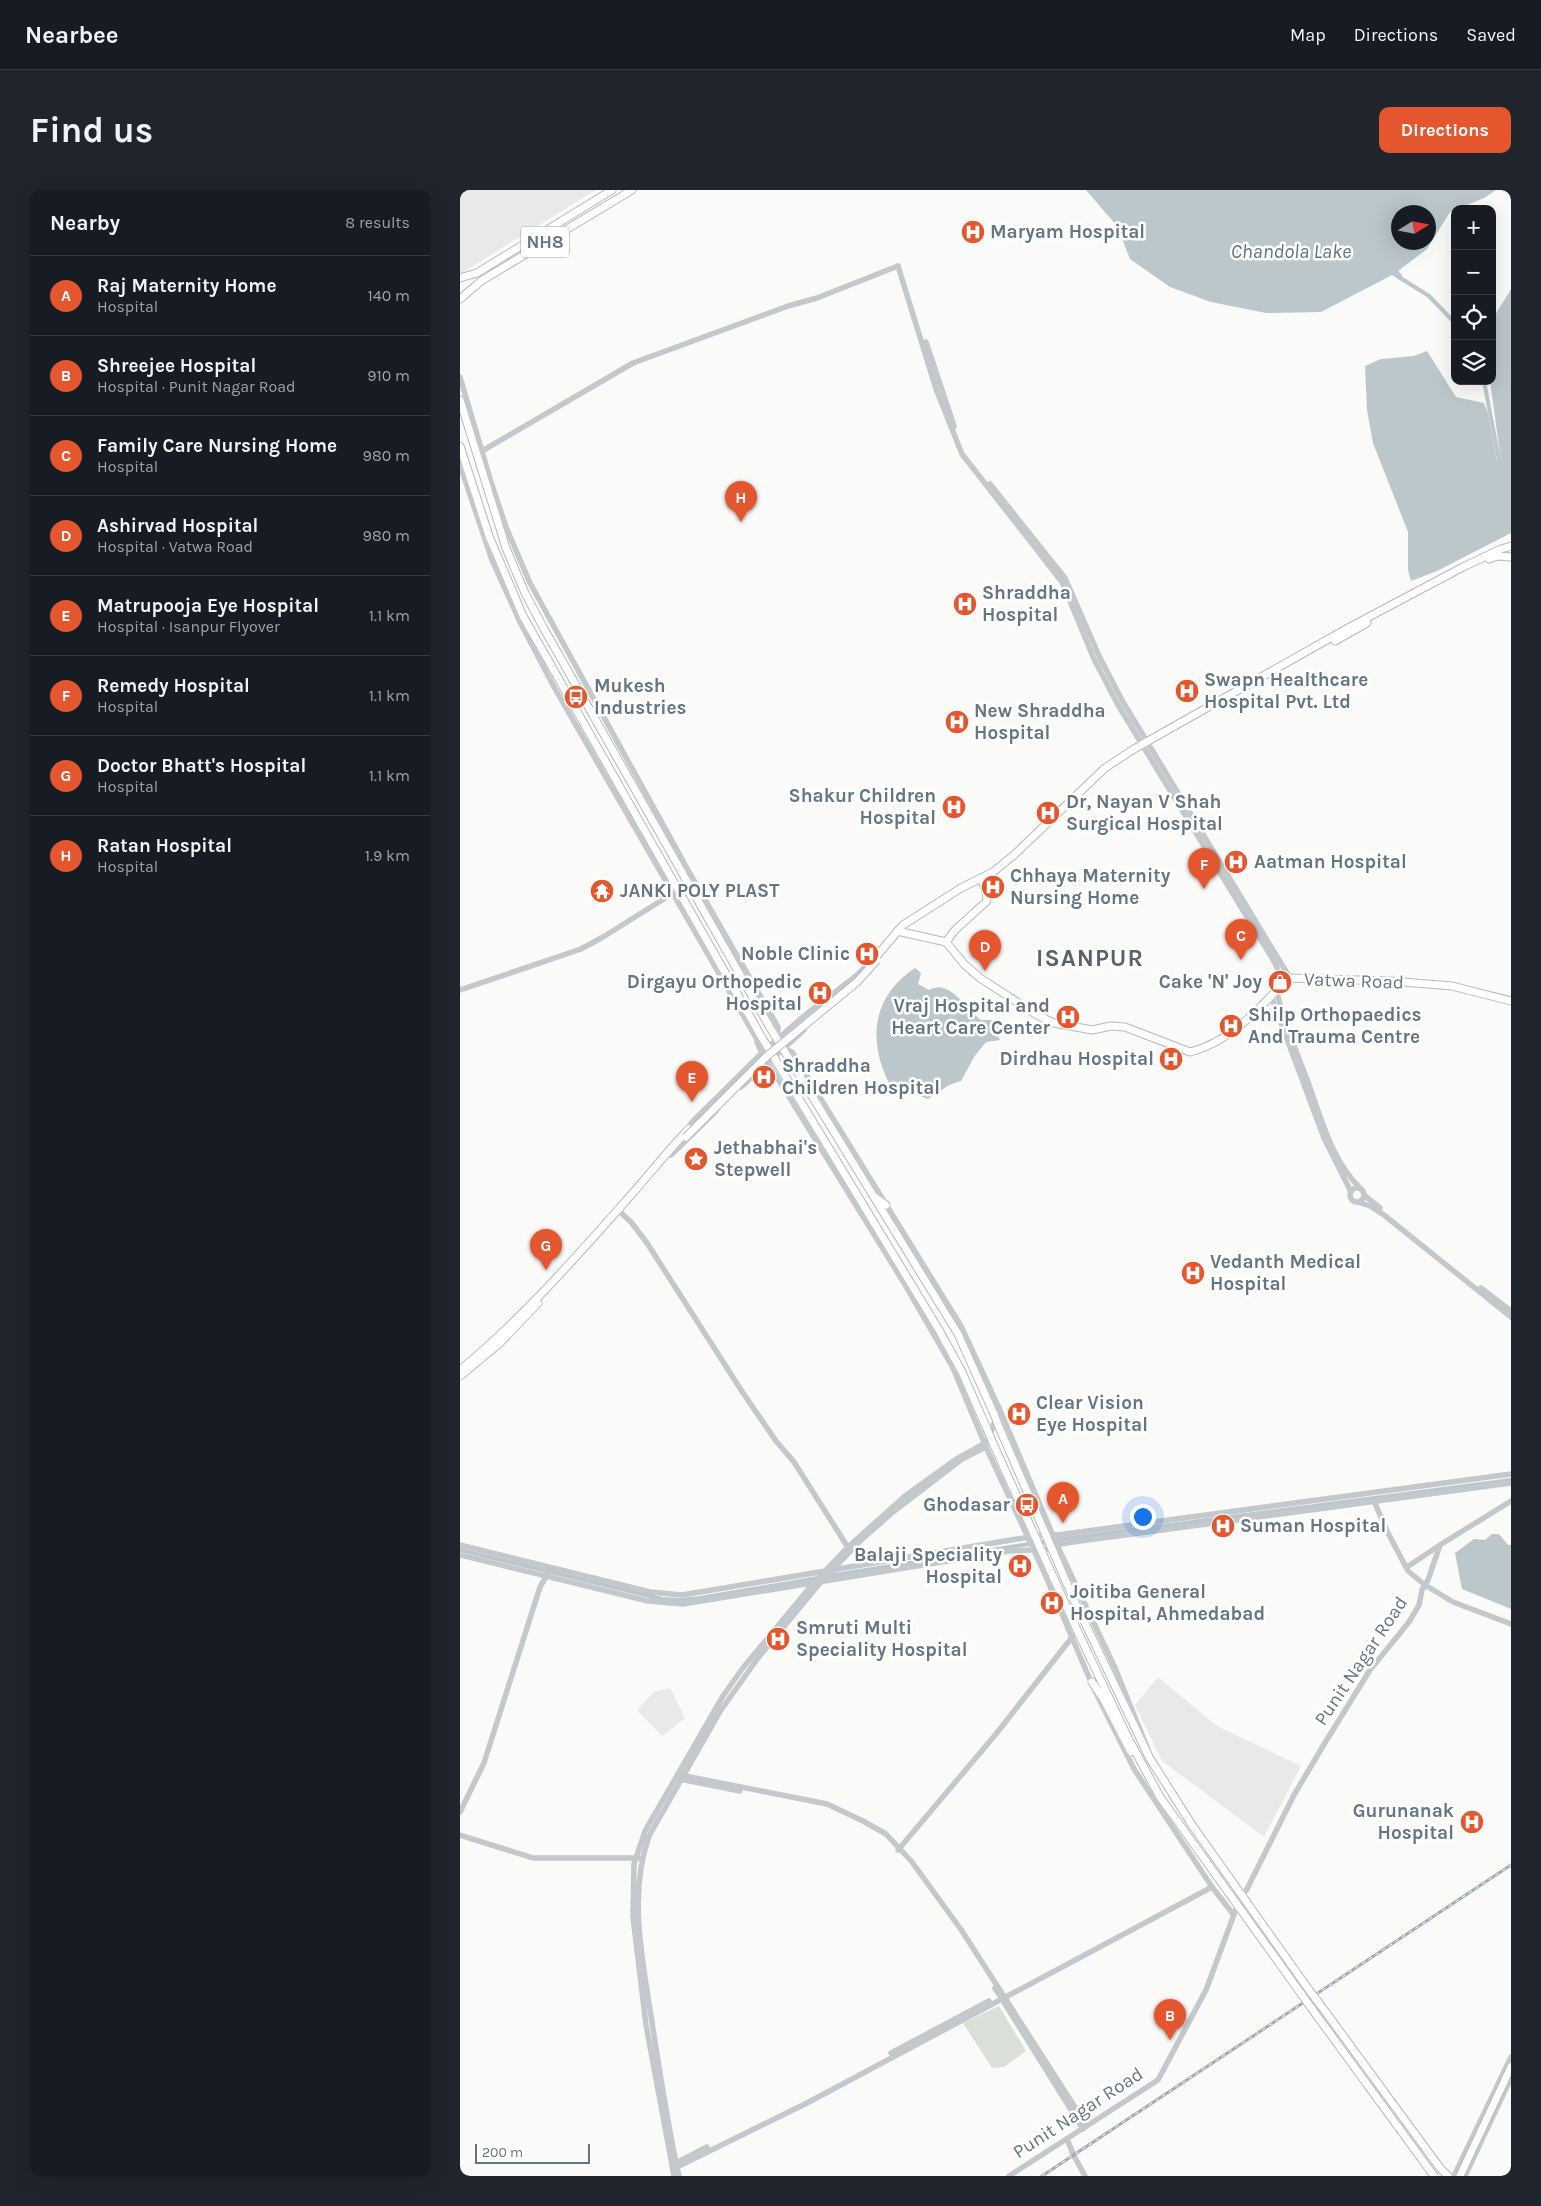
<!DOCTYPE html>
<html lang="en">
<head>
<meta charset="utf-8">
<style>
  :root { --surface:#171b24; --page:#20242c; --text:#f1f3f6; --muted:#9ea1a6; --line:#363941; --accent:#e4572e }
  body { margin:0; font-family:Karla,sans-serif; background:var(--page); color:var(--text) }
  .controls { position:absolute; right:15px; top:15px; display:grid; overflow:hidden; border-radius:10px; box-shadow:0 5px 20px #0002 }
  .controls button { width:45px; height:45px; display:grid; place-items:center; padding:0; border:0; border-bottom:1px solid var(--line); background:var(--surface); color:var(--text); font:25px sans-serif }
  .compass { position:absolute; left:931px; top:15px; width:45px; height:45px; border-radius:50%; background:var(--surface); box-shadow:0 5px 20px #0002; rotate:79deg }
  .scale { position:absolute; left:15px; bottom:12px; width:115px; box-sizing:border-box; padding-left:5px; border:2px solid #657683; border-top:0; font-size:14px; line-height:18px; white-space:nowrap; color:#657683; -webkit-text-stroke:4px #fff; paint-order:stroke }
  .you { position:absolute; left:682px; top:1326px; width:18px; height:18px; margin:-12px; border:4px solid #fff; border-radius:50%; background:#1a73e8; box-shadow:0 0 0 8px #1a73e833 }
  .badge { display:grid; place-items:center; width:32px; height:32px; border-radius:50%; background:var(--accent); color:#fff; font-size:16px; font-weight:700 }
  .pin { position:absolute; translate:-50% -41px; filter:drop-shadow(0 1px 2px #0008) }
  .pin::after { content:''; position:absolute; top:26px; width:18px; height:15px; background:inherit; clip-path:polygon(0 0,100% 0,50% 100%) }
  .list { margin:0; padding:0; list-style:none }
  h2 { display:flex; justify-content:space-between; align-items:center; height:65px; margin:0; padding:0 20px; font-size:21px }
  h2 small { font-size:16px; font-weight:400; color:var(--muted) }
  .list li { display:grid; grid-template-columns:32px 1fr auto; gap:15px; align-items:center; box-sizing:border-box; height:80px; padding:0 20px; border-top:1px solid var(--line) }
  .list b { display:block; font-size:19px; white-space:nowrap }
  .list p { margin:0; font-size:16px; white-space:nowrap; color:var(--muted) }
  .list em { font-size:16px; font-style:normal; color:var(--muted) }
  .icon { flex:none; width:28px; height:28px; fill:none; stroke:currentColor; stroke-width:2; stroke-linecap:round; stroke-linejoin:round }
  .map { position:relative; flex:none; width:1051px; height:1986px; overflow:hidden; border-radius:10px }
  header { display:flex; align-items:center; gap:30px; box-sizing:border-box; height:70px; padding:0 25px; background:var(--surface); border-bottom:1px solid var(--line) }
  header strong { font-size:24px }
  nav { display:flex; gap:28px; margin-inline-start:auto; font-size:18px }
  .intro { display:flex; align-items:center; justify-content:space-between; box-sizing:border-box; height:120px; padding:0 30px }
  h1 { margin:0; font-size:35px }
  .button { padding:12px 22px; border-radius:10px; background:var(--accent); color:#fff; font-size:18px; font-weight:700 }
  main { display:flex; gap:30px; padding:0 30px }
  aside { flex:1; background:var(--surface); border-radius:10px; box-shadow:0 5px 20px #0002 }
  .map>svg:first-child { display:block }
  .built { fill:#e8e9e9 }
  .green { fill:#dadfd7 }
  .water { fill:#bbc7cb; fill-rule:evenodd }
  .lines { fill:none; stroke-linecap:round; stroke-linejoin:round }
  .canal { stroke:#bbc7cb; stroke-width:4 }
  .major-casing { stroke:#b5babe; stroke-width:9 }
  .minor { stroke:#c3c8cc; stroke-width:5.5 }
  .major { stroke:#fff; stroke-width:7 }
  .rail-casing { stroke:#a2aab0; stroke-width:3 }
  .rail { stroke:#fff; stroke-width:1; stroke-dasharray:4; stroke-linecap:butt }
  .major-bridge-casing { stroke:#b5babe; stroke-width:9; stroke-linecap:butt }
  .major-bridge { stroke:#fff; stroke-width:7 }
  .labels { text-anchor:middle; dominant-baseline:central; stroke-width:5; stroke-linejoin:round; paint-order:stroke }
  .shield { fill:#fff; stroke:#939fa8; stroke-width:1 }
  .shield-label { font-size:18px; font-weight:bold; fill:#657683 }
  .poi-label { font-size:19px; font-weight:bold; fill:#657683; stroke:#fff; text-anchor:start }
  .street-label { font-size:19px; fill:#657683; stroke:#fff }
  .water-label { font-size:20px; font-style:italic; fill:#60757c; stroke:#fff }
  .district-label { font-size:24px; font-weight:bold; letter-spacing:1px; fill:#57646e; stroke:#fff }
</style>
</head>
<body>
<header>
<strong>Nearbee</strong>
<nav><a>Map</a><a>Directions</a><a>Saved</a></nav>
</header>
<div class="intro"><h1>Find us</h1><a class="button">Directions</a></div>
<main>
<aside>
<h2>Nearby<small>8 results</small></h2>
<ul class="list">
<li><span class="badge">A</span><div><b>Raj Maternity Home</b><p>Hospital</p></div><em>140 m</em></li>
<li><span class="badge">B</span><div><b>Shreejee Hospital</b><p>Hospital · Punit Nagar Road</p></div><em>910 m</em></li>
<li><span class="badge">C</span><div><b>Family Care Nursing Home</b><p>Hospital</p></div><em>980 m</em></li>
<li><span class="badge">D</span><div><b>Ashirvad Hospital</b><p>Hospital · Vatwa Road</p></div><em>980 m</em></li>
<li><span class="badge">E</span><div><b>Matrupooja Eye Hospital</b><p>Hospital · Isanpur Flyover</p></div><em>1.1 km</em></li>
<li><span class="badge">F</span><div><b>Remedy Hospital</b><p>Hospital</p></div><em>1.1 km</em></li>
<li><span class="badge">G</span><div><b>Doctor Bhatt's Hospital</b><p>Hospital</p></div><em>1.1 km</em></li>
<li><span class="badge">H</span><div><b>Ratan Hospital</b><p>Hospital</p></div><em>1.9 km</em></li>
</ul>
</aside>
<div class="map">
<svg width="1051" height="1986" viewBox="0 0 1051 1986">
  <rect width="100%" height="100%" fill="#fafaf8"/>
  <g class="built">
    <polygon points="0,0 136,0 0,84"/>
    <polygon points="698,1487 757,1536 841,1576 804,1647 702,1571 675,1515"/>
    <polygon points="210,1498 225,1528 202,1546 177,1520 194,1502"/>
  </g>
  <polygon class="green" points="539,1816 566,1861 544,1877 532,1878 503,1833"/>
  <g class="water">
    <path d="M626 0H1036L1024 8 990 22 967 59 934 84 861 122 806 123 751 112 710 97 670 69 657 36ZM968 22V52H938V22Z"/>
    <polygon points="1051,99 1051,343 977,381 951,391 948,380 948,342 913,253 907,220 905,176 921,169 954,166 967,161 996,207 1024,213 1028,223 1037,271 1041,271 1030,191 1032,191 1032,130"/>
    <path d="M455 778 461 783 458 794 469 800C489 788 506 819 521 830H540L537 843 540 850 526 852 514 867 501 891 489 895 468 909 430 895C407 851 412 806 455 778Z"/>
    <polygon points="1032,1344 1039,1344 1048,1355 1051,1355 1051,1419 1002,1399 995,1363 1014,1349 1025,1350"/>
  </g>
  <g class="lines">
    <g class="canal">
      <polyline points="934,79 940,86 934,84 969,106 995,133"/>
      <polyline points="1024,191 1040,275"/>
      <polyline points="595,1350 1051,1290"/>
      <polyline points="0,1360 202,1409 221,1410 240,1408 358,1388"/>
      <polyline points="368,1386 588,1351"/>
    </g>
    <g class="major-casing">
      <g id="major">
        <polyline points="0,88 17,83 152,0"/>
        <polyline points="0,109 21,91 172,0"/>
        <polyline points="0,210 46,358 65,403 83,437 309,836 498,1144 534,1224"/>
        <polyline points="0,256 29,346 63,426 301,846 479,1140 502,1182 527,1239"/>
        <polyline points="1029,369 1037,366 1051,367"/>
        <polyline points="875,451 907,433"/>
        <path d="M437 741 486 752 504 774 520 788 577 825 594 833 632 840 651 836 665 837 730 862C767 853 798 821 823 793L830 788 930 791 992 796 1051 811"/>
        <polyline points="486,752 495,740 527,711 526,701 521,688"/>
        <polyline points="415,768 443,735 501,698 533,682 554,665 645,578 674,559 888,438 1003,377 1041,359 1051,356"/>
        <polyline points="416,1008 426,1015"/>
        <path d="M0 1180C63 1128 117 1066 171 1005 190 984 208 960 229 939"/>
        <polyline points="0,1186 40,1153 78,1113"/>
        <polyline points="539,1237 615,1412 689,1567 732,1635 849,1800"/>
        <polyline points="532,1251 618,1442 668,1548 700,1607 842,1805"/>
        <polyline points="632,1492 643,1508 671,1562"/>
        <polyline points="859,1813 980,1978 988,1986"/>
        <polyline points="852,1819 974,1986"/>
      </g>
    </g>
    <g class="minor">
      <polyline points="438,76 476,199 502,264 602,392 634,469 658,515 815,773 823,793"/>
      <polyline points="466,152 494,236"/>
      <polyline points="0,187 31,292 46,337 70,393 228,680 318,837 317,849"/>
      <polyline points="22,261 173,173 328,116 357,108 438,76"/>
      <polyline points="0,275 32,370 60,432 94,497 299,853"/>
      <polyline points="530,294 605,388 640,468 663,512 830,788"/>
      <polyline points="0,800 121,759 143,747 215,702"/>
      <path d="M816 800C825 832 836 862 848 892 861 929 872 971 901 999"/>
      <polyline points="811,806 864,948 891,1002"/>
      <polyline points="297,852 302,863 444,1093 493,1178 526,1257 584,1382 634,1499 674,1579 752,1697 773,1724"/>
      <polyline points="323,858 332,862 501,1136 539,1218 597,1355 655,1478 689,1562"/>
      <polyline points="281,897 344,840"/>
      <polyline points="225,942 232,932 307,858 344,826 396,786 418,764"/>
      <polyline points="211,965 256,921"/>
      <circle cx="897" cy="1005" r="7"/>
      <polyline points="904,1005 920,1018"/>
      <polyline points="898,1012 910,1016 924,1025 1051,1127"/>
      <polyline points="158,1020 171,1032 187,1053 283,1203 316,1251 334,1272 389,1359"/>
      <polyline points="1021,1098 1051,1121"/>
      <polyline points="529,1247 536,1228"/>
      <polyline points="914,1311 928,1343 948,1381 965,1395 993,1412 1051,1434"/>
      <polyline points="0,1355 190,1402 222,1405 587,1344 597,1345 1051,1284"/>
      <polyline points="0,1365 188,1411 223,1414 549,1361 589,1359 600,1354 613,1352 1051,1293"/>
      <polyline points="947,1377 980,1355"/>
      <polyline points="220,1585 367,1614 403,1631 426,1644 452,1672 502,1741 627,1936"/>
      <polyline points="220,1589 280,1601"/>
      <polyline points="0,1622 24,1573 80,1397 91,1378"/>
      <polyline points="0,1645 73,1668 179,1668"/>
      <polyline points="438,1660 536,1544 613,1446"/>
      <polyline points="786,1701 834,1605 863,1556 910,1480 949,1432 959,1415 962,1400 968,1390 980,1355 1051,1311"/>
      <polyline points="535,1798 623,1939"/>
      <polyline points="431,1863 529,1811"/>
      <polyline points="607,1949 613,1964 625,1986"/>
      <polyline points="216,1973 247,1957"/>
      <polyline points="217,1977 347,1913 752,1697"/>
      <path d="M214 1986 186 1835 173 1727 174 1674 185 1641 263 1506 282 1479 351 1396 388 1357 445 1306 495 1270 527 1252 526 1257 502 1269 433 1322 400 1351 360 1393 298 1468 261 1520 189 1646C167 1708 184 1776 193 1839 201 1888 208 1938 219 1986"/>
      <polyline points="549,1986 698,1890 746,1800 776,1719"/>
      <polyline points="994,1986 1051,1867"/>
      <polyline points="1005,1986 1051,1888"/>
    </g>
    <use href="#major" class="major"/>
    <g class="rail-casing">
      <polyline id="rail" points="582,1986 1051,1675"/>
    </g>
    <use href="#rail" class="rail"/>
    <g class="major-bridge-casing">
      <g id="major-bridge">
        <polyline points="226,947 307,866 397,792 417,770"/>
        <polyline points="534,1224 539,1237"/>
        <polyline points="527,1239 532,1251"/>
        <polyline points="849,1800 859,1813"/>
        <polyline points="842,1805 852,1819"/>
        <polyline points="1000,1986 1051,1877"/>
      </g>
    </g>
    <use href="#major-bridge" class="major-bridge"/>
  </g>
  <defs>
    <g id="hospital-disc" transform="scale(1.25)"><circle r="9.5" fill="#e4572e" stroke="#fff"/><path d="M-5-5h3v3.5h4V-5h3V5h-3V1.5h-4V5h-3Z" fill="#fff"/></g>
    <g id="bus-disc" transform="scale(1.25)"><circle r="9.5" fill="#e4572e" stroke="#fff"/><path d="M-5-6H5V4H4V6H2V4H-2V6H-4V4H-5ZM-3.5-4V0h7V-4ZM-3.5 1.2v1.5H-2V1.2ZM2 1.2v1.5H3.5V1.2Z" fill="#fff"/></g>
    <g id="temple-disc" transform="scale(1.25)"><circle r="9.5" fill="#e4572e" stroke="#fff"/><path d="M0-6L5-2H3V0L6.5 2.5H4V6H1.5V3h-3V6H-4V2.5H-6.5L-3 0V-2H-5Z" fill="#fff"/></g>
    <g id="shop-disc" transform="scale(1.25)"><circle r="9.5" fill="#e4572e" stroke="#fff"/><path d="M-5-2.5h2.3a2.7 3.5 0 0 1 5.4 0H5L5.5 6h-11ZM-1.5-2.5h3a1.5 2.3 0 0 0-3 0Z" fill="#fff"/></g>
    <g id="sight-disc" transform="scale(1.25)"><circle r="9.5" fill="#e4572e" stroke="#fff"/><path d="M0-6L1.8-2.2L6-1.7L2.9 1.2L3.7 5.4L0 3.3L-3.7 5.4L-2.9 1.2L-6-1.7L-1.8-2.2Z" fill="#fff"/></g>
  </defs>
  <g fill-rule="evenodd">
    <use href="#hospital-disc" x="513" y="42"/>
    <use href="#hospital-disc" x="505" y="414"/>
    <use href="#hospital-disc" x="727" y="501"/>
    <use href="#bus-disc" x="116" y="507"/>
    <use href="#hospital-disc" x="497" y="532"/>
    <use href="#hospital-disc" x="494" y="617"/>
    <use href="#hospital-disc" x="588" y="623"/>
    <use href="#hospital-disc" x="776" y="672"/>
    <use href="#hospital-disc" x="533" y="697"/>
    <use href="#temple-disc" x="142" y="701"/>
    <use href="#hospital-disc" x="407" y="764"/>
    <use href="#shop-disc" x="820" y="792"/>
    <use href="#hospital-disc" x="360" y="803"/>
    <use href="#hospital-disc" x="608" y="827"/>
    <use href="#hospital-disc" x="771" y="836"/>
    <use href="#hospital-disc" x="711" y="869"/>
    <use href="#hospital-disc" x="304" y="887"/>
    <use href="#sight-disc" x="236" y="969"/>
    <use href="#hospital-disc" x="733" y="1083"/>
    <use href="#hospital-disc" x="559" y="1224"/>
    <use href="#bus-disc" x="567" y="1315"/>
    <use href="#hospital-disc" x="763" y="1336"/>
    <use href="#hospital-disc" x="560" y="1376"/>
    <use href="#hospital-disc" x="592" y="1413"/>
    <use href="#hospital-disc" x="318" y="1449"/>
    <use href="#hospital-disc" x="1012" y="1632"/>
  </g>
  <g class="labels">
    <rect class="shield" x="61" y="36.5" width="48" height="31" rx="4"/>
    <g class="shield-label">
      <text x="85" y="52">NH8</text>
    </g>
    <g class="poi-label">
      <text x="530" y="42">Maryam Hospital</text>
      <text x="522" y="403">Shraddha<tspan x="522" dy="22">Hospital</tspan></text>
      <text x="744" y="490">Swapn Healthcare<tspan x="744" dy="22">Hospital Pvt. Ltd</tspan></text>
      <text x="134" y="496">Mukesh<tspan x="134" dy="22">Industries</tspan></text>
      <text x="514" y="521">New Shraddha<tspan x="514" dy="22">Hospital</tspan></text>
      <text x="476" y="606" text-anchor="end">Shakur Children<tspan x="476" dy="22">Hospital</tspan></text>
      <text x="606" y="612">Dr, Nayan V Shah<tspan x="606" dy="22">Surgical Hospital</tspan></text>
      <text x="794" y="672">Aatman Hospital</text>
      <text x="550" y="686">Chhaya Maternity<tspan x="550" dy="22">Nursing Home</tspan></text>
      <text x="160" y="701">JANKI POLY PLAST</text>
      <text x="390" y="764" text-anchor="end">Noble Clinic</text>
      <text x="342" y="792" text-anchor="end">Dirgayu Orthopedic<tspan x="342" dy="22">Hospital</tspan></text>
      <text x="802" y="792" text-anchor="end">Cake 'N' Joy</text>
      <text x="590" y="816" text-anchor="end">Vraj Hospital and<tspan x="590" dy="22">Heart Care Center</tspan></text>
      <text x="788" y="825">Shilp Orthopaedics<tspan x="788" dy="22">And Trauma Centre</tspan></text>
      <text x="694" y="869" text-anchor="end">Dirdhau Hospital</text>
      <text x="322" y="876">Shraddha<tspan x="322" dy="22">Children Hospital</tspan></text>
      <text x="254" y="958">Jethabhai's<tspan x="254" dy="22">Stepwell</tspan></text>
      <text x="750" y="1072">Vedanth Medical<tspan x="750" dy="22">Hospital</tspan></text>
      <text x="576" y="1213">Clear Vision<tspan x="576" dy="22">Eye Hospital</tspan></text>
      <text x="550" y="1315" text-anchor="end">Ghodasar</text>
      <text x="780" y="1336">Suman Hospital</text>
      <text x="542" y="1365" text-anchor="end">Balaji Speciality<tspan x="542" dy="22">Hospital</tspan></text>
      <text x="610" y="1402">Joitiba General<tspan x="610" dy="22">Hospital, Ahmedabad</tspan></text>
      <text x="336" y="1438">Smruti Multi<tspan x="336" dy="22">Speciality Hospital</tspan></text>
      <text x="994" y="1621" text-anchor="end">Gurunanak<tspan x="994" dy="22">Hospital</tspan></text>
    </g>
    <g class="street-label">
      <text transform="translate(894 791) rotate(2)">Vatwa Road</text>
      <text transform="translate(901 1471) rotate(-56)">Punit Nagar Road</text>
      <text transform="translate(618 1923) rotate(-33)">Punit Nagar Road</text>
    </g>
    <g class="water-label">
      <text x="831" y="61">Chandola Lake</text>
    </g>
    <g class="district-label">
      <text x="630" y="768">ISANPUR</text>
    </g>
  </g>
</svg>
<div class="controls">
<button>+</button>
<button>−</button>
<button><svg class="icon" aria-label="locate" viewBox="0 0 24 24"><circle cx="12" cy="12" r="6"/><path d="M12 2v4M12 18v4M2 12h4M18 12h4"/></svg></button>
<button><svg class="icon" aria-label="layers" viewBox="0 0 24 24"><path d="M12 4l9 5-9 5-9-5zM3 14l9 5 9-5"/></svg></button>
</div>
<svg class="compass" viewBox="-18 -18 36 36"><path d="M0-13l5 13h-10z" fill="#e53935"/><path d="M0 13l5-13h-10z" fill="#9ea1a6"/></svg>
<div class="scale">200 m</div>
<div class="you"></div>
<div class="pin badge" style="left:603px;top:1333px">A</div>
<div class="pin badge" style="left:710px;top:1850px">B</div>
<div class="pin badge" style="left:781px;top:770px">C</div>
<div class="pin badge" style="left:525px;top:781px">D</div>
<div class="pin badge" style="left:232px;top:912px">E</div>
<div class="pin badge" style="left:744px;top:699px">F</div>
<div class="pin badge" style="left:86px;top:1080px">G</div>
<div class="pin badge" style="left:281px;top:332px">H</div>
</div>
</main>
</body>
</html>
